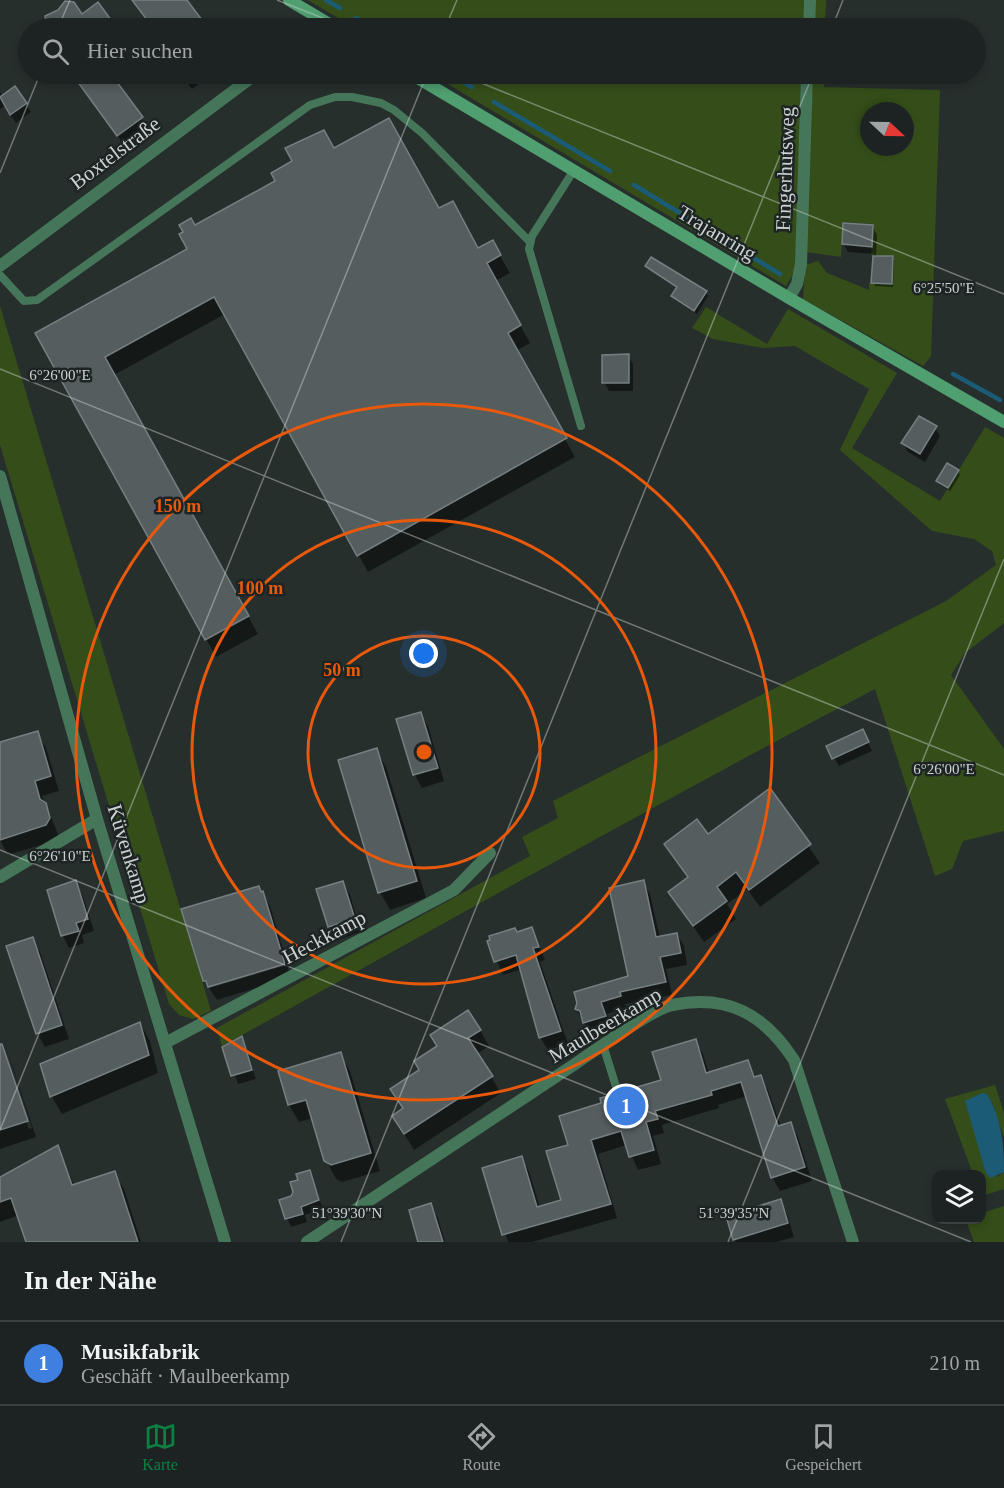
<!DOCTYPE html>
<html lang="de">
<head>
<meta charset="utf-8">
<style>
  :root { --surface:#1d2322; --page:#252b2a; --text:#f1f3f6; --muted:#a0a4a5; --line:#3b4040; --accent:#0b8043 }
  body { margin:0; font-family:"Times New Roman",serif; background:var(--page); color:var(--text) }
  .controls { position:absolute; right:18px; bottom:18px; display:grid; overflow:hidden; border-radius:12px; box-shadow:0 3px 9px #0003 }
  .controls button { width:54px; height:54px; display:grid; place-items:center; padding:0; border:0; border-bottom:2px solid var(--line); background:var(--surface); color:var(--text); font:30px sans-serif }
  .compass { position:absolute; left:860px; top:102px; width:54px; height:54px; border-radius:50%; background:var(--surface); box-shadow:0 3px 9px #0003; rotate:112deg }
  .you { position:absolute; left:424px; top:654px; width:21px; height:21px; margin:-15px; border:4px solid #fff; border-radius:50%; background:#1a73e8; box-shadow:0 0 0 9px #1a73e833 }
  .badge { display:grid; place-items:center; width:39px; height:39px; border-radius:50%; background:var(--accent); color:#fff; font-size:20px; font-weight:700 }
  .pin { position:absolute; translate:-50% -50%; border:3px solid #fff; box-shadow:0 2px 6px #0006 }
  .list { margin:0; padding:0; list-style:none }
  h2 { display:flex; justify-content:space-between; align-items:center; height:78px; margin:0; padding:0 24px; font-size:26px }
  h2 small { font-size:20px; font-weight:400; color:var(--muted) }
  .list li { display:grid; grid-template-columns:39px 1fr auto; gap:18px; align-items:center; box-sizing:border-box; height:84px; padding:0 24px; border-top:2px solid var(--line) }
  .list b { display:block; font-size:22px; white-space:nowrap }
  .list p { margin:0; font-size:20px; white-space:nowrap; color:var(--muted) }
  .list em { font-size:20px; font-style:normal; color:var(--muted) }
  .icon { flex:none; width:33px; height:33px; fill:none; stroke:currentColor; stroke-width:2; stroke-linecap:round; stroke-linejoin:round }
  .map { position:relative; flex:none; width:1004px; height:1242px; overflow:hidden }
  .search { position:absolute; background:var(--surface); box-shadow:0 3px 9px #0003; left:18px; right:18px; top:18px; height:66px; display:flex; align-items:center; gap:15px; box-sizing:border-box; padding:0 21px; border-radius:33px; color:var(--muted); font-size:22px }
  .sheet { height:162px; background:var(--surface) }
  nav { display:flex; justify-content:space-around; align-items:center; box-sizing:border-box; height:84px; border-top:2px solid var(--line); background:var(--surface); font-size:16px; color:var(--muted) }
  nav a { display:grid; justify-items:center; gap:3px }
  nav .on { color:var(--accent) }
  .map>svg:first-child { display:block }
  .green { fill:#354e19; fill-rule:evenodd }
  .water { fill:#1b5b76 }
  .shadow { fill:#0007 }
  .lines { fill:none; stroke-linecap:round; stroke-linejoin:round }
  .stream { stroke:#1b5b76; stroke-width:4.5 }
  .building { fill:#555e5f; stroke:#767f81; stroke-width:1.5 }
  .service { stroke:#467659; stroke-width:8 }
  .minor { stroke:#467659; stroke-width:12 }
  .secondary { stroke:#4f9f70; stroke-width:12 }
  .ticks { fill:none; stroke:#cdd2d1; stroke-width:1.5; stroke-opacity:0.45 }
  .ring { fill:none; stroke:#e8590c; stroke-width:3 }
  .labels { text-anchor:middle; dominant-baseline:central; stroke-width:5; stroke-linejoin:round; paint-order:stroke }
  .street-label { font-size:21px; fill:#cdd2d1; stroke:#1d2524 }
  .ticks-label { font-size:15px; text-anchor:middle; fill:#cdd2d1; stroke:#1d2524; stroke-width:5; stroke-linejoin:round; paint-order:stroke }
  .centre { fill:#e8590c; stroke:#1d2524; stroke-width:3 }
  .ring-label { font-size:18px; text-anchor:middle; font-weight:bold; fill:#e8590c; stroke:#1d2524; stroke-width:5; stroke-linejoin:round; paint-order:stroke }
</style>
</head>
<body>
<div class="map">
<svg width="1004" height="1242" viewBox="0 0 1004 1242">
  <rect width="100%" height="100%" fill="#272f2d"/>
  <g class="green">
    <polygon points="308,0 804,0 803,28 355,28"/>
    <polygon points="814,0 826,0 825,28 813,28"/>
    <polygon points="431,74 801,74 798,266 786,286"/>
    <path d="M811 74H824V87L940 90 931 356 923 366 803 299 805 265 818 261 827 273 869 290V283L892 284 894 256 871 255 873 224 843 222 841 257 806 252ZM869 111H905V147H869Z"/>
    <polygon points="0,306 211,1011 193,1019 179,1015 169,1004 0,445"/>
    <path d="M706 307 767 344 788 309 897 373 852 448 940 501 985 427 1004 438V623L965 653 951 675 1004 749V831L963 841 952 869 935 876 875 689C655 804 440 926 222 1046L217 1028 530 856 522 837 558 818 553 801 946 601 996 565 992 551 974 539 932 531 840 450 869 389 795 346 763 348 713 339 692 328Z"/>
    <polygon points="995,1085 1004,1113 1004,1138 992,1102 997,1177 1004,1172 1004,1189 982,1196 982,1174 973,1174 945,1099"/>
    <polygon points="1004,1206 1004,1242 974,1242 966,1220 982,1220 982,1213"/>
  </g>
  <path class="water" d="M982 1093 987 1094C1002 1119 1004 1145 1004 1172L991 1178 986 1174 965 1101Z"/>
  <g class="shadow">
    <polygon points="133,0 185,0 206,28 153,28"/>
    <polygon points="98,4 115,28 51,28 49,25 81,16"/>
    <polygon points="77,74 109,74 147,128 124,145 80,85 74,75"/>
    <polygon points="181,74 213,74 192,89"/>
    <polygon points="15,89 31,112 16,123 4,106 0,109 0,92 4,97"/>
    <polygon points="334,149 439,210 478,250 492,242 510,273 495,281 530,343 516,351 575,457 368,572 225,314 114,375 258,634 216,657 37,334 189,250 194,227"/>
    <polygon points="872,226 877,235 876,257 892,258 894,261 893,287 875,286 874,254 848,252 843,243"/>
    <polygon points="647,266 706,293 708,296 697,314 675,300 673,297 678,288"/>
    <polygon points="628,356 633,364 633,391 609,391 604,382"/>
    <polygon points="935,428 940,436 925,462 908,452 903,443"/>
    <polygon points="958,471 960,475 950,491 940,485 938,481"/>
    <polygon points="420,713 428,726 444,781 422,788 415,775 398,720"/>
    <polygon points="37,733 46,748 59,791 42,796 58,834 54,841 8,855 0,840 0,744"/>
    <polygon points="867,740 872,751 839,766 834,758"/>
    <polygon points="376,750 386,767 426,898 390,910 380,892"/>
    <polygon points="769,790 820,863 760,907 747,889 727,904 736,919 704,942 670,893 688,879 666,845 708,836"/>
    <polygon points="75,882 82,894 94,931 82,935 84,943 69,948 63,936 49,891"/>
    <polygon points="342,882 350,895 361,932 337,940 329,927"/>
    <polygon points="643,882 650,894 660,938 677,934 684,946 687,965 666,969 672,995 625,1004 627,1008 607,1014 611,1029 592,1035 576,1009 630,977"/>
    <polygon points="262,893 270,906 287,962 208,986 204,981"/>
    <polygon points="532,929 545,960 540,962 568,1044 548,1050 540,1037 522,969 503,975 489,942"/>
    <polygon points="32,939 40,952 69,1039 45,1047 37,1033"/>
    <polygon points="287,965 291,977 217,1000 209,988"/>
    <polygon points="140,1023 150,1041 158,1073 62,1114 52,1097 42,1065"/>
    <polygon points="0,1029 36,1137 0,1149 0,1042 29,1129 32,1128"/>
    <polygon points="480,1030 489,1046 477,1054 501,1093 414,1150 394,1117 404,1110 421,1071 416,1062"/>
    <polygon points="241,1038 256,1079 238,1084 224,1047"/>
    <polygon points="695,1041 703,1054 709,1074 748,1062 756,1078 760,1076 768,1090 781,1127 791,1124 798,1137 812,1181 780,1191 772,1177 747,1096 718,1105 719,1108 662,1125 664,1133 653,1136 661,1164 638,1170 627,1145 598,1154 617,1218 532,1242 508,1242 484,1169 521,1158 529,1171 540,1208 562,1201 569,1146 621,1100 662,1081"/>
    <polygon points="340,1054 350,1071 380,1171 342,1182 336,1179 326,1160 313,1118 299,1122 289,1105 279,1072"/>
    <polygon points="58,1147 74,1185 114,1173 124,1189 141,1242 28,1242 19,1215 0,1222 0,1177"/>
    <polygon points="309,1172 323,1209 305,1215 307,1222 291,1227 280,1201 292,1197"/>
    <polygon points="780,1201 787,1214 794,1237 777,1242 736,1242 734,1239"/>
    <polygon points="430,1205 438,1218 445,1242 420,1242"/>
  </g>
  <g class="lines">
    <g class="stream">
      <polyline points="326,0 340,8"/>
      <polyline points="356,18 374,28"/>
      <polyline points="449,74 472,87"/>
      <polyline points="494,102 610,171"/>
      <polyline points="634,185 780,274"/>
      <polyline points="953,374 1000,400"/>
    </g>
  </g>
  <g class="building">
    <polygon points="132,0 187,0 208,28 153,28"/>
    <polygon points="65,1 74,2 82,14 98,2 117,28 70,28 65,22 57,27 50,27 46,23 45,16 58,10"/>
    <polygon points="72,74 111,74 143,117 117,136"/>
    <polygon points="15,86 27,103 10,115 0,97"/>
    <polygon points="389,118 439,208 453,201 478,248 493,240 501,255 487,263 521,325 508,333 567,438 357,556 214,297 105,357 249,616 205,640 35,333 187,249 179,234 183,232 179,225 191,218 195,225 275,181 271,173 292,161 285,148 324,130 334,148"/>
    <polygon points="843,223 873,225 872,247 842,244"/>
    <polygon points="873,256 893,256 892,284 871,283"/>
    <polygon points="651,257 707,291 694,311 671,296 677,287 645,266"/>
    <polygon points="629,354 629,383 602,383 602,355"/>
    <polygon points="919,416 937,426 920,454 901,443"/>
    <polygon points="947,463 959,470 948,488 936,481"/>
    <polygon points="421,712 438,768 413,775 396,719"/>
    <polygon points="863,729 869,742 832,759 826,746"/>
    <polygon points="38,731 51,776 35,781 40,799 46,803 50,818 46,825 0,840 0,742"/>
    <polygon points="377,748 417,881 378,893 338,760"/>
    <polygon points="770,788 811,844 749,890 736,872 717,887 727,901 693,926 668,892 688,877 664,844 697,819 708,834"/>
    <polygon points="76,880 88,919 76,923 79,931 61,936 47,890"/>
    <polygon points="644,880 656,937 677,933 681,953 660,957 666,982 620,992 621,996 601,1002 606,1016 583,1023 580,1011 575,1009 577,1003 574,992 628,976 609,888"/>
    <polygon points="343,881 355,919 328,927 316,889"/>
    <polygon points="259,886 261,892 263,891 285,964 208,987 206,981 203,981 181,909"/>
    <polygon points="532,927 539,947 533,948 561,1031 539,1038 516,955 494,962 487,941 490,940 489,936 515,928 517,932"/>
    <polygon points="33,937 62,1025 36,1034 6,946"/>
    <polygon points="468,1010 481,1030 468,1038 493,1076 404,1134 392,1116 403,1108 390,1089 419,1070 414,1061 437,1046 430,1035"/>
    <polygon points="140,1022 149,1055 50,1097 40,1064"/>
    <polygon points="242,1036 252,1070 231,1076 222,1047"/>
    <polygon points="696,1039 706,1073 748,1060 754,1077 761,1075 778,1126 791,1122 805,1167 771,1178 741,1082 711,1091 712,1095 655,1111 658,1119 646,1122 654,1150 629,1157 621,1131 591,1140 611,1204 502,1235 482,1168 522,1156 537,1207 561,1200 546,1151 568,1145 559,1116 601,1103 600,1098 612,1095 620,1098 624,1091 661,1080 652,1052"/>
    <polygon points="0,1044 2,1044 28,1121 0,1130"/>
    <polygon points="341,1052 371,1153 331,1165 324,1161 306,1100 288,1105 278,1071"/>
    <polygon points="58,1145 72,1185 115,1171 138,1242 26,1242 11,1198 0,1202 0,1177"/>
    <polygon points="310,1170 319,1200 301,1207 303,1214 285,1219 279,1200 291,1196 293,1192 290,1182 298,1180 296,1174"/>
    <polygon points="781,1199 788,1223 733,1240 726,1216"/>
    <polygon points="431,1203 443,1242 418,1242 409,1210"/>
  </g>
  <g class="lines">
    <g class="service">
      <polyline points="574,170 532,236 529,249 581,426"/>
      <polyline points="0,275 24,301 37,300 310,105 335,97 352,97 381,103 394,110 422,133 530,242"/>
      <polyline points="603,1045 618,1093"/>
    </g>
    <g class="minor">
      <polyline points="309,28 317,17"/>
      <polyline points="809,28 810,0"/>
      <polyline points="0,266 256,74"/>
      <polyline points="789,298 797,284 801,264 807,74"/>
      <polyline points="0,476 97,819 225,1242"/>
      <polyline points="0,877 97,819"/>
      <polyline points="167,1042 454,890 490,853"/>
      <path d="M307 1242C396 1183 486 1123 575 1064 594 1051 654 1008 672 1005 728 994 764 1014 794 1060L853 1242"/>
    </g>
    <g class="secondary">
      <polyline points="289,0 336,28"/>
      <polyline points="411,74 789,298 1004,422"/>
    </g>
  </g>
  <path class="ticks" d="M277 0 348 28M58 28 70 0M445 28 457 0M832 28 843 0M459 74 1004 294M0 173 40 74M0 369 1004 775M0 850 971 1242M0 1130 427 74M341 1242 813 74M728 1242 1004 559"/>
  <g class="ring">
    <circle cx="424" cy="752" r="116"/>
    <circle cx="424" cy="752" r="232"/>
    <circle cx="424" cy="752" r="348"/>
  </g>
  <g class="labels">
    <g class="street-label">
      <text transform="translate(115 153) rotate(-37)">Boxtelstraße</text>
      <text transform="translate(785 169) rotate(-88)">Fingerhutsweg</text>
      <text transform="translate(717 233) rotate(31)">Trajanring</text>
      <text transform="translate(129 854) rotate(73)">Küvenkamp</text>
      <text transform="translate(324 937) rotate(-28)">Heckkamp</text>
      <text transform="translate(605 1025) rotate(-31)">Maulbeerkamp</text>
    </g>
  </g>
  <g class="ticks-label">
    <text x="944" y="293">6°25'50"E</text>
    <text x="60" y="380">6°26'00"E</text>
    <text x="944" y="774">6°26'00"E</text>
    <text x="60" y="861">6°26'10"E</text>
    <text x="347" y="1218">51°39'30"N</text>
    <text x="734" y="1218">51°39'35"N</text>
  </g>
  <circle cx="424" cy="752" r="9" class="centre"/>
  <g class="ring-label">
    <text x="178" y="512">150 m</text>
    <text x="260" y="594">100 m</text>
    <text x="342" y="676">50 m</text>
  </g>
</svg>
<div class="controls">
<button><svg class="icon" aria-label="layers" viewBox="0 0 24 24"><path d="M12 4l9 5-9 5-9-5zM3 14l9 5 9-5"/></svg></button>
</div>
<svg class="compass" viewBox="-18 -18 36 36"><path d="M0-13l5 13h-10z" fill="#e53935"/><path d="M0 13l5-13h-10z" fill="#a0a4a5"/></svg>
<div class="you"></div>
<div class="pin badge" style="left:626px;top:1106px;background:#3f7fe0">1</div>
<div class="search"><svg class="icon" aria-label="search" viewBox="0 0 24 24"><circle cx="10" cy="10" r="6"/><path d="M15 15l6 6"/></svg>Hier suchen</div>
</div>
<section class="sheet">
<h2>In der Nähe<small></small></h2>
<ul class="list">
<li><span class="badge" style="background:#3f7fe0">1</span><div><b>Musikfabrik</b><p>Geschäft · Maulbeerkamp</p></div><em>210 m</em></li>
</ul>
</section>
<nav>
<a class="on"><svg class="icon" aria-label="map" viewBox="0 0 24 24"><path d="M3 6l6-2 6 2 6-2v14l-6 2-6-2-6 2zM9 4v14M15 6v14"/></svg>Karte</a>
<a><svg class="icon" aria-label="directions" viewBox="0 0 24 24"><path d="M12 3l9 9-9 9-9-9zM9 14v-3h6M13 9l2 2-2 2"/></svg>Route</a>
<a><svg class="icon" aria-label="saved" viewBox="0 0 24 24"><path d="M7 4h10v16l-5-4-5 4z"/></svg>Gespeichert</a>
</nav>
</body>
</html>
